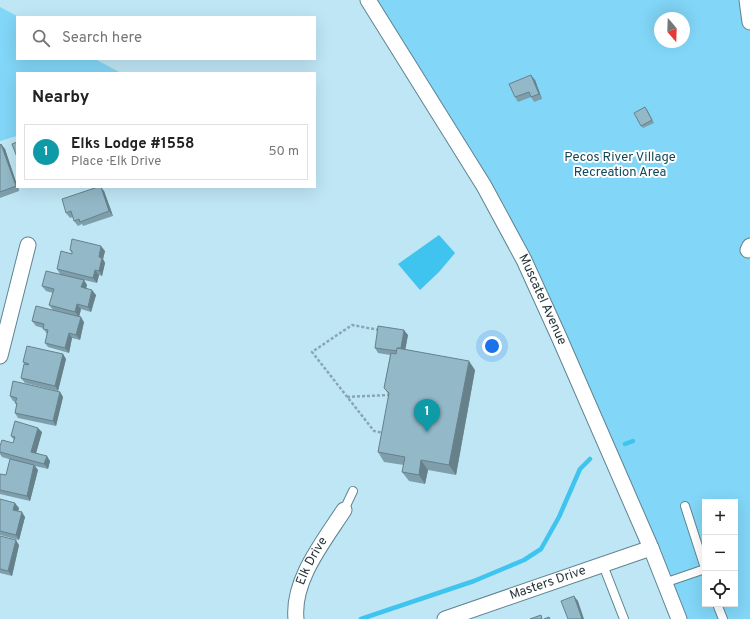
<!DOCTYPE html>
<html lang="en">
<head>
<meta charset="utf-8">
<style>
  :root { --surface:#fff; --page:#f2f2f2; --text:#222; --muted:#767676; --line:#e0e0e0; --accent:#ad4a13 }
  body { margin:0; font-family:Overpass,sans-serif; background:var(--page); color:var(--text) }
  .controls { position:absolute; right:12px; bottom:12px; display:grid; overflow:hidden; border-radius:0px; box-shadow:0 4px 16px #0002 }
  .controls button { width:36px; height:36px; display:grid; place-items:center; padding:0; border:0; border-bottom:1px solid var(--line); background:var(--surface); color:var(--text); font:20px sans-serif }
  .compass { position:absolute; left:654px; top:12px; width:36px; height:36px; border-radius:50%; background:var(--surface); box-shadow:0 4px 16px #0002; rotate:161deg }
  .you { position:absolute; left:492px; top:346px; width:14px; height:14px; margin:-10px; border:3px solid #fff; border-radius:50%; background:#1a73e8; box-shadow:0 0 0 6px #1a73e833 }
  .badge { display:grid; place-items:center; width:26px; height:26px; border-radius:50%; background:var(--accent); color:#fff; font-size:13px; font-weight:700 }
  .pin { position:absolute; translate:-50% -33px; filter:drop-shadow(0 1px 2px #0008) }
  .pin::after { content:''; position:absolute; top:21px; width:14px; height:12px; background:inherit; clip-path:polygon(0 0,100% 0,50% 100%) }
  .list { margin:0; padding:0; list-style:none }
  h2 { display:flex; justify-content:space-between; align-items:center; height:52px; margin:0; padding:0 16px; font-size:17px }
  h2 small { font-size:13px; font-weight:400; color:var(--muted) }
  .list li { display:grid; grid-template-columns:26px 1fr auto; gap:12px; align-items:center; box-sizing:border-box; height:56px; margin:0 8px 8px; padding:0 8px; border:1px solid var(--line); border-radius:0px }
  .list b { display:block; font-size:15px; white-space:nowrap }
  .list p { margin:0; font-size:13px; white-space:nowrap; color:var(--muted) }
  .list em { font-size:13px; font-style:normal; color:var(--muted) }
  .icon { flex:none; width:22px; height:22px; fill:none; stroke:currentColor; stroke-width:2; stroke-linecap:round; stroke-linejoin:round }
  .map { position:relative; flex:none; width:750px; height:619px; overflow:hidden }
  .search { position:absolute; background:var(--surface); box-shadow:0 4px 16px #0002; left:16px; top:16px; width:300px; height:44px; display:flex; align-items:center; gap:10px; box-sizing:border-box; padding:0 14px; border-radius:0px; color:var(--muted); font-size:15px }
  .panel { position:absolute; background:var(--surface); box-shadow:0 4px 16px #0002; left:16px; top:72px; width:300px; height:116px; border-radius:0px }
  .map>svg:first-child { display:block }
  .green { fill:#82d6f7; fill-rule:evenodd }
  .water { fill:#3ec4ef }
  .lines { fill:none; stroke-linecap:round; stroke-linejoin:round }
  .stream { stroke:#3ec4ef; stroke-width:4.5 }
  .service-casing { stroke:#5f8391; stroke-width:10 }
  .minor-casing { stroke:#5f8391; stroke-width:17 }
  .path { stroke:#88a7b2; stroke-width:2.5; stroke-dasharray:3 2; stroke-linecap:butt }
  .service { stroke:#fff; stroke-width:8 }
  .minor { stroke:#fff; stroke-width:15 }
  .wall { fill:#7e9eab }
  .shaded-wall { fill:#67818b }
  .building { fill:#93b8c7; stroke:#67818b }
  .labels { text-anchor:middle; dominant-baseline:central; stroke-width:4; stroke-linejoin:round; paint-order:stroke }
  .park-label { font-size:13px; fill:#10485a; stroke:#fff }
  .street-label { font-size:13px; fill:#27363c; stroke:#fff }
</style>
</head>
<body>
<div class="map">
<svg width="750" height="619" viewBox="0 0 750 619">
  <rect width="100%" height="100%" fill="#bfe6f5"/>
  <g class="green">
    <path d="M368 0H750V619H679L524 260ZM660 18H684V42H660ZM705 502H735V604H705Z"/>
    <polygon points="0,7 19,17 17,17 17,59 95,59 121,73 17,73 17,136 0,141"/>
  </g>
  <polygon class="water" points="439,235 455,253 439,272 420,290 398,264"/>
  <g class="lines">
    <g class="stream">
      <polyline points="625,444 633,441"/>
      <polyline points="361,619 474,581 524,560 541,549 559,517 580,469 590,459"/>
    </g>
    <g class="service-casing">
      <g id="service">
        <polyline points="685,506 705,568"/>
        <polyline points="344,510 353,491"/>
        <polyline points="603,565 624,619"/>
        <polyline points="664,583 705,569"/>
        <polyline points="717,604 723,619"/>
      </g>
    </g>
    <g class="minor-casing">
      <g id="minor">
        <path id="s1" d="M368 0 484 186 524 260 559 337 651 548 679 619"/>
        <polyline points="747,0 750,22"/>
        <polyline points="748,250 750,246"/>
        <polyline points="0,356 28,245"/>
        <path id="s2" d="M296 619C292 580 324 541 344 510"/>
        <path id="s3" d="M445 619 651 548"/>
      </g>
    </g>
    <g class="path">
      <polyline points="379,330 352,325 312,352 374,431 383,433"/>
      <polyline points="347,397 388,395"/>
    </g>
    <use href="#service" class="service"/>
    <use href="#minor" class="minor"/>
  </g>
  <g class="wall">
    <polygon points="535,80 542,99 534,102 531,97 518,102 515,97"/>
    <polygon points="647,109 654,123 643,128 641,126"/>
    <polygon points="1,144 5,149 19,191 0,198 0,145"/>
    <polygon points="104,191 113,216 83,226 82,224 78,226 74,221 73,217 70,218 66,213"/>
    <polygon points="70,250 105,251 103,259 105,263 102,276 99,275 97,283 84,280 87,285 86,289 96,295 91,312 81,309 79,317 53,310 49,305 53,293 46,291 42,286 60,274 57,269 72,254 72,253"/>
    <polygon points="32,321 84,322 80,340 72,338 69,353 48,347 45,343 47,334 43,328 36,326"/>
    <polygon points="408,335 405,349 475,370 456,475 428,470 425,484 409,481 402,472 404,465 384,462 378,452 389,395 384,388 390,355 378,353 375,348"/>
    <polygon points="63,354 66,359 58,391 25,383 21,378 25,365 23,362"/>
    <polygon points="60,392 63,397 56,426 18,418 15,413 17,405 15,403 16,402 13,401 10,396"/>
    <polygon points="42,432 36,453 50,461 48,469 35,466 38,470 30,501 0,494 0,474 6,475 12,460 2,457 0,454 0,446 13,443 14,440 11,436"/>
    <polygon points="0,499 19,508 18,511 25,517 19,540 0,535"/>
    <polygon points="0,536 19,545 12,576 0,573"/>
  </g>
  <g class="shaded-wall">
    <polygon points="531,75 535,80 542,99 539,94"/>
    <polygon points="1,144 5,149 17,185 17,187 18,187 19,191 16,186"/>
    <polygon points="101,187 104,191 113,216 109,211"/>
    <polygon points="101,246 105,251 103,259 105,263 102,276 99,271 99,257"/>
    <polygon points="95,270 99,275 97,283 93,278"/>
    <polygon points="84,280 87,285 85,292 81,287"/>
    <polygon points="92,290 96,295 91,312 88,307"/>
    <polygon points="77,304 81,309 79,317 75,312"/>
    <polygon points="81,317 84,322 80,340 76,335"/>
    <polygon points="404,330 408,335 404,357 400,352"/>
    <polygon points="69,333 72,338 69,353 65,348"/>
    <polygon points="63,354 66,359 58,391 55,386"/>
    <polygon points="469,361 475,370 456,475 449,465"/>
    <polygon points="60,392 63,397 56,426 53,421"/>
    <polygon points="38,428 42,432 35,457 31,452"/>
    <polygon points="47,456 50,461 48,469 44,464"/>
    <polygon points="421,460 428,470 425,484 419,475"/>
    <polygon points="34,465 38,470 30,501 27,496"/>
    <polygon points="15,503 19,508 17,515 13,510"/>
    <polygon points="22,512 25,517 19,540 16,535"/>
    <polygon points="16,540 19,545 12,576 8,571"/>
    <polygon points="574,596 578,601 584,619 582,619"/>
  </g>
  <g class="building">
    <polygon points="531,75 539,94 531,97 529,92 515,97 509,84"/>
    <polygon points="645,107 652,120 641,126 634,113"/>
    <polygon points="17,142 17,157 12,144"/>
    <polygon points="1,144 16,186 0,192 0,145"/>
    <polygon points="98,187 101,187 109,211 80,222 79,219 74,221 71,211 66,213 62,199"/>
    <polygon points="72,239 101,246 99,257 102,258 99,271 95,270 93,278 57,269 61,251 72,254 72,251 70,250"/>
    <polygon points="46,271 84,280 81,287 92,290 88,307 77,304 75,312 49,305 54,289 42,286"/>
    <polygon points="36,306 81,317 76,335 69,333 65,348 45,343 48,330 43,329 44,324 32,321"/>
    <polygon points="378,326 404,330 401,348 397,348 397,351 375,348"/>
    <polygon points="27,346 63,354 55,386 21,378 24,364 28,365 29,364 23,362"/>
    <polygon points="397,348 469,361 449,465 421,460 419,475 402,472 405,457 378,452 389,393 384,388 391,353 396,354"/>
    <polygon points="13,381 60,392 53,421 15,413 17,403 15,403 17,398 10,396"/>
    <polygon points="15,421 38,428 31,452 47,456 44,464 0,452 0,446 2,440 13,443 15,437 11,436"/>
    <polygon points="10,459 34,465 27,496 0,490 0,474 6,475"/>
    <polygon points="0,499 15,503 13,510 22,512 16,535 0,531"/>
    <polygon points="0,536 16,540 8,571 0,569"/>
    <polygon points="574,596 582,619 568,619 561,601"/>
    <polygon points="541,615 542,619 530,619"/>
    <polygon points="549,617 550,619 544,619"/>
  </g>
  <g class="labels">
    <g class="park-label">
      <text x="620" y="158">Pecos River Village<tspan x="620" dy="15">Recreation Area</tspan></text>
    </g>
    <g class="street-label">
      <text stroke="none"><textPath href="#s1" startOffset="347">Muscatel Avenue</textPath></text>
      <text stroke="none"><textPath href="#s2" startOffset="61">Elk Drive</textPath></text>
      <text stroke="none"><textPath href="#s3" startOffset="109">Masters Drive</textPath></text>
    </g>
  </g>
</svg>
<div class="controls">
<button>+</button>
<button>−</button>
<button><svg class="icon" aria-label="locate" viewBox="0 0 24 24"><circle cx="12" cy="12" r="6"/><path d="M12 2v4M12 18v4M2 12h4M18 12h4"/></svg></button>
</div>
<svg class="compass" viewBox="-18 -18 36 36"><path d="M0-13l5 13h-10z" fill="#e53935"/><path d="M0 13l5-13h-10z" fill="#767676"/></svg>
<div class="you"></div>
<div class="pin badge" style="left:427px;top:432px;background:#0f9aa8">1</div>
<div class="search"><svg class="icon" aria-label="search" viewBox="0 0 24 24"><circle cx="10" cy="10" r="6"/><path d="M15 15l6 6"/></svg>Search here</div>
<section class="panel">
<h2>Nearby<small></small></h2>
<ul class="list">
<li><span class="badge" style="background:#0f9aa8">1</span><div><b>Elks Lodge #1558</b><p>Place · Elk Drive</p></div><em>50 m</em></li>
</ul>
</section>
</div>
</body>
</html>
